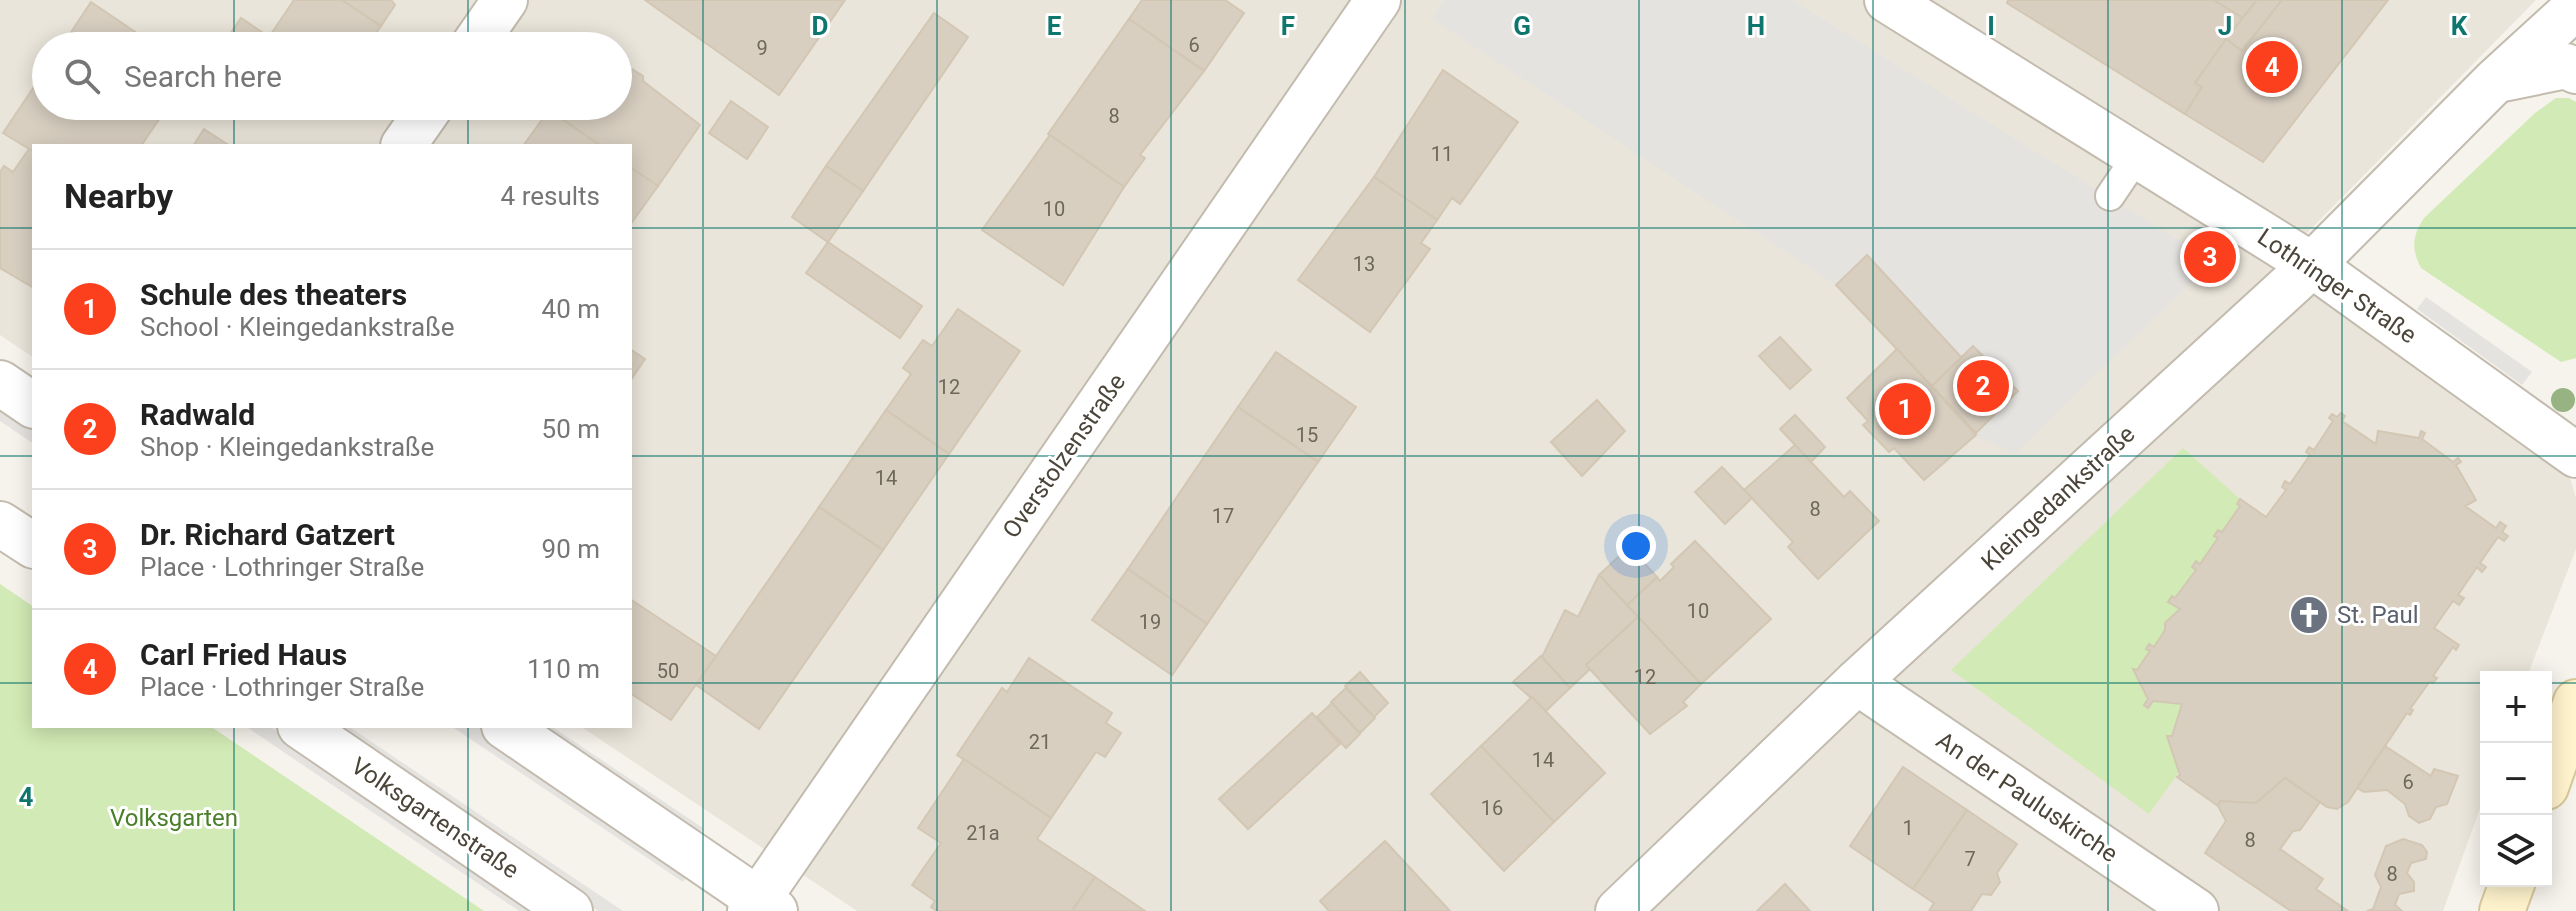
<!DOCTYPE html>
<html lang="en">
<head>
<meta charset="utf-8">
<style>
  :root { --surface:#fff; --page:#f2f2f2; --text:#222; --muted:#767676; --line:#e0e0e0; --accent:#fc3f1d }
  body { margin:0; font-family:Roboto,sans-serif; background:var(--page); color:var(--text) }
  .controls { position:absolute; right:24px; bottom:24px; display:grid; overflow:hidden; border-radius:0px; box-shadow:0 4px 20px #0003 }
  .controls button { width:72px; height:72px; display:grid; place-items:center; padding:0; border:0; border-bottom:2px solid var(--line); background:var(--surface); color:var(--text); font:40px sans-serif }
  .you { position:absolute; left:1636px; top:546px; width:28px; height:28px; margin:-20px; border:6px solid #fff; border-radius:50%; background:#1a73e8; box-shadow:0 0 0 12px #1a73e833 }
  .badge { display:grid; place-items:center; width:52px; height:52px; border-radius:50%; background:var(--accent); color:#fff; font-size:26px; font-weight:700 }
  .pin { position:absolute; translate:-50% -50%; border:4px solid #fff; box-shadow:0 2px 8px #0006 }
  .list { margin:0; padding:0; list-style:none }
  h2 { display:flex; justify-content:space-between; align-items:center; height:104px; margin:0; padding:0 32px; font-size:34px }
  h2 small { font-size:26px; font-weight:400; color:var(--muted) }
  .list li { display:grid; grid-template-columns:52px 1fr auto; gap:24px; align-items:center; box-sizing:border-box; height:120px; padding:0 32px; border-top:2px solid var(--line) }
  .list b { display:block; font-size:30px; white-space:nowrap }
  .list p { margin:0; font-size:26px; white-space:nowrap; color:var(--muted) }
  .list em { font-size:26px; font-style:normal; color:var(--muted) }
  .icon { flex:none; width:44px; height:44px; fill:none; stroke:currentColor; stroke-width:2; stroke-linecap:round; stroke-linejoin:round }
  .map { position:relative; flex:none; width:2576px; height:911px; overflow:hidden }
  .search { position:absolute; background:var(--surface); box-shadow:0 4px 20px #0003; left:32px; top:32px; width:600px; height:88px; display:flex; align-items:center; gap:20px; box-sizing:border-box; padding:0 28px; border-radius:44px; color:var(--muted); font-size:30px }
  .panel { position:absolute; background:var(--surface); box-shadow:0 4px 20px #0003; left:32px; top:144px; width:600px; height:584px; border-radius:0px }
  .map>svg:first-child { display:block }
  .residential { fill:#eae5da; fill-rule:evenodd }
  .green { fill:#d2eab5 }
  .parking { fill:#e5e3e0 }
  .building { fill:#d8cfc1; stroke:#d3c7b4; stroke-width:2 }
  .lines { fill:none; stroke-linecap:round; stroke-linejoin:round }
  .lane-casing { stroke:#c2bbae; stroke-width:32 }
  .street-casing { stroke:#c2bbae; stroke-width:48 }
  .secondary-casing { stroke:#d6c79b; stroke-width:48 }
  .lane { stroke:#fff; stroke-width:28 }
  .street { stroke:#fff; stroke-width:44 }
  .secondary { stroke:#fff3cd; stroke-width:44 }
  .tree { fill:#97b381 }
  .grid { fill:none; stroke:#0f766e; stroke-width:2; stroke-opacity:0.55 }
  .labels { text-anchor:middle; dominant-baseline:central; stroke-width:6; stroke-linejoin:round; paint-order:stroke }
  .number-label { font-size:20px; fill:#6e675b }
  .street-label { font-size:24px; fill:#4b4439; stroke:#fff }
  .worship-label { font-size:24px; fill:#5b616d; stroke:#fff; text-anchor:start }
  .park-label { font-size:24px; fill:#4a7f2a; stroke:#fff }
  .grid-label { font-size:26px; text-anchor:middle; font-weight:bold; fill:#0f766e; stroke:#fff; stroke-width:6; stroke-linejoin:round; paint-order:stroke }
</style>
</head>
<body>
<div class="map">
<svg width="2576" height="911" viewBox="0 0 2576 911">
  <rect width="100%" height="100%" fill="#f6f3ec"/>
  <path class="residential" d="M0 0H2536L2304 236 2568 471 2576 498V549L2527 677H2486V792L2443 911H857L580 726H630V146H34V358L0 335ZM46 46H618V106H46ZM2240 506 2218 530 2214 536 2218 538 2200 564 2192 567 2195 569 2172 596 2165 623 2153 646 2149 644 2146 649 2150 652 2137 670 2133 669 2144 705 2167 736 2178 772 2169 783 1952 669Z"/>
  <g class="green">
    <path d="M2556 98H2569L2576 102V358L2561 362 2421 268C2411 248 2412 237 2424 218L2535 113Z"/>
    <polygon points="2183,448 2240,499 2237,503 2240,506 2222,532 2218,531 2215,535 2218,538 2175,598 2172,596 2169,601 2180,609 2165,623 2165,630 2154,647 2149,644 2146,649 2150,651 2137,670 2133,670 2148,699 2144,705 2148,708 2153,701 2182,704 2172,736 2167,737 2179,772 2149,814 1951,670"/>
    <polygon points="0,584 34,607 34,726 210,726 484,911 0,911"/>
  </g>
  <g class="parking">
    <polygon points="1444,0 1792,0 2199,253 2202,272 2014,454 1976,435 2018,391 1974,346 1962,358 1867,255 1836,285 1432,19"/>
    <polygon points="2426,297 2532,372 2522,385 2417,309"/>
    <polygon points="0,404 34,427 34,444 0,421"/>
    <polygon points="245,726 269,726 544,911 519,911"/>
    <polygon points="323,726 348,726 623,911 598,911"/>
    <polygon points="451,726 478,726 691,870 683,882"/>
    <polygon points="527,726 551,726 703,828 696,839"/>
  </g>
  <g class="building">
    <polygon points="294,0 342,0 381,26 368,44 363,41 359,46 222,46 241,18 269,37"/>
    <polygon points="342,0 391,0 395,5 381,26"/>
    <polygon points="645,0 845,0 779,95"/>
    <polygon points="1142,0 1225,0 1244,13 1204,71 1129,19"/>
    <polygon points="2008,0 2214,0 2243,18 2195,83 2202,87 2185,114 2007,3"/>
    <polygon points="2214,0 2257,0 2243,18"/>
    <polygon points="2257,0 2282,0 2242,51 2226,39"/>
    <polygon points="2282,0 2388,0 2263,162 2185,114 2202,87 2195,83 2226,39 2242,51"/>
    <polygon points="91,2 156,46 62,46"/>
    <polygon points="934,13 968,37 863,191 826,166"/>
    <polygon points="1129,19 1204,71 1140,155 1145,158 1124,187 1048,134"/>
    <polygon points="618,67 624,72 632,69 643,76 643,81 700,125 658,186 630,167 630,146 601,146 549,110 551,106 618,106"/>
    <polygon points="46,69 46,106 168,106 141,146 34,146 34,152 3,133"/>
    <polygon points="1443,70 1518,122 1460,204 1452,198 1437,220 1374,177"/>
    <polygon points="731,101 768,127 747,159 709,133"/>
    <polygon points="549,110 601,146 523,146"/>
    <polygon points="204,129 230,146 193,146"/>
    <polygon points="1050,135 1124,187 1063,285 982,230"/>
    <polygon points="29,149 34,152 34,288 0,268 0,172 4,166 13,172"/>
    <polygon points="826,166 863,191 828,242 792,217"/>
    <polygon points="630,167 658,186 630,225"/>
    <polygon points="1374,177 1437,220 1421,243 1430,249 1370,332 1298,280"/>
    <polygon points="828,242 922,306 900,338 806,273"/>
    <polygon points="1867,255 1962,358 1932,386 1836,285"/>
    <polygon points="958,309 1020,351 949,454 886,410 911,374 903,368 923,340 932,346"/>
    <polygon points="1780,337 1811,370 1790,389 1759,356"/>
    <polygon points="1973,346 2018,391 1976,433 1932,386"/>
    <polygon points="630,349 645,359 630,381"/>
    <polygon points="1897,349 1976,435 1924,480 1894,448 1889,452 1863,425 1868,421 1847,398"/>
    <polygon points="1276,352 1356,407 1318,462 1238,407"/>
    <polygon points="1597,400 1625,431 1582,476 1551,442"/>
    <polygon points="1238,407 1318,462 1207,624 1128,569"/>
    <polygon points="886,410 949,454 883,550 819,507"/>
    <polygon points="2341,413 2345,416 2342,421 2376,444 2378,431 2419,438 2421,431 2425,433 2422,439 2453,462 2458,458 2461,462 2456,465 2476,500 2465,506 2496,528 2500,522 2506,526 2502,532 2508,536 2504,541 2498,537 2480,563 2486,567 2482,572 2477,567 2458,595 2464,598 2459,605 2453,601 2434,628 2459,645 2456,650 2453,647 2433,676 2437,678 2433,683 2430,681 2410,709 2413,710 2410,715 2407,713 2348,802 2337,809 2327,807 2285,778 2256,803 2220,801 2218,806 2177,777 2180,775 2167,736 2172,736 2182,704 2153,701 2148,708 2144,705 2148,699 2133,669 2137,670 2150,651 2146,649 2149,644 2154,647 2165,630 2165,623 2180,609 2168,602 2172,596 2175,598 2196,570 2192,567 2196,561 2200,564 2218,538 2214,536 2218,530 2222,532 2240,506 2237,504 2240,499 2266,517 2286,490 2282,487 2285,481 2290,484 2310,455 2306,452 2309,447 2314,450 2333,421 2329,418 2332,414 2337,417"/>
    <polygon points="1795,415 1825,447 1811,462 1780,429"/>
    <polygon points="1795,445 1844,497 1850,491 1879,521 1818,579 1788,547 1793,542 1744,490"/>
    <polygon points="1722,467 1752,498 1725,524 1695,492"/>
    <polygon points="819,507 883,550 759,729 696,685"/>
    <polygon points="1695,541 1771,619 1701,684 1627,605 1657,577 1660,581 1674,567 1671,564"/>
    <polygon points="1629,547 1657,577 1627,605 1599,575"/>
    <polygon points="1128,569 1207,624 1172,675 1092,620"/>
    <polygon points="1599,575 1638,617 1586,665 1590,669 1570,688 1542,657 1565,610 1578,617"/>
    <polygon points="630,599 716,656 671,720 630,693"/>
    <polygon points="1638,617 1701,684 1683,702 1687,706 1650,734 1586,665"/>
    <polygon points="1541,656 1570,688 1546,711 1513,682"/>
    <polygon points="1029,658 1112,713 1106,723 1121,733 1105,757 1096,752 1051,818 957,755 1002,688 1007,692"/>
    <polygon points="1360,672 1388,703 1374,717 1345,686"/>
    <polygon points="1346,688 1375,718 1360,733 1331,702"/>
    <polygon points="1532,697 1605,773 1554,822 1481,746"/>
    <polygon points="1332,703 1360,734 1346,748 1317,717"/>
    <polygon points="1312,713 1340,744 1248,829 1219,799"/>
    <polygon points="1481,746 1554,822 1504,871 1431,794"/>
    <polygon points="2385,746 2431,776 2434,769 2458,776 2447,804 2436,807 2430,819 2419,823 2409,816 2405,804 2387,790 2364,792 2357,788"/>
    <polygon points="964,759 1051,818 1037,839 1095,877 1072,911 937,911 931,907 935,901 912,885 941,843 918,828"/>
    <polygon points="1903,767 1967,810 1913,889 1850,846"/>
    <polygon points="2285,778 2320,802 2300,830 2293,831 2280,849 2323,879 2316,889 2348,911 2291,911 2205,853 2226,821 2218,806 2220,801 2256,803"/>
    <polygon points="1967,810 2017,844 1997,873 2000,882 1991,895 1982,894 1971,911 1929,911 1934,903 1913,889"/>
    <polygon points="2403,839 2422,845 2427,852 2426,859 2411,863 2407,873 2414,882 2414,891 2399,894 2395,905 2402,911 2367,911 2373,909 2381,887 2375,875 2386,846"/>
    <polygon points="1385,841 1450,911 1329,911 1320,901"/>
    <polygon points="1095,877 1145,911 1072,911"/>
    <polygon points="1785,884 1810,911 1757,911"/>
  </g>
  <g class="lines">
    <g class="lane-casing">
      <polyline id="lane" points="2110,196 2137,156"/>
    </g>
    <g class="street-casing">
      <g id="street">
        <polyline points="1887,0 2312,265 2576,455"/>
        <polyline points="473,46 505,0"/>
        <polyline points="2498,80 2566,66 2576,71"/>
        <polyline points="403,146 431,106"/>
        <polyline points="0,383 34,406"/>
        <polyline points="0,524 34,546"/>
        <polyline points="1857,682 2196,911"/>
        <polyline points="300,726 570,911"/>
        <polyline points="504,726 775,911"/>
        <polyline points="750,911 1378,0"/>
        <polyline points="1618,911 1857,682 2312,265 2495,81 2576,7"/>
      </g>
    </g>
    <g class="secondary-casing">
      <g id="secondary">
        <polyline points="2546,787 2576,702"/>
        <polyline points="2502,911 2513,881"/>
      </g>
    </g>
    <use href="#lane" class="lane"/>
    <use href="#street" class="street"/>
    <use href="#secondary" class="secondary"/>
  </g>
  <circle class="tree" cx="2563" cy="400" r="12"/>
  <path class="grid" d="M234 0V46M468 0V46M703 0V911M937 0V911M1171 0V911M1405 0V911M1639 0V911M1873 0V911M2108 0V911M2342 0V911M234 106V146M468 106V146M0 228H34M630 228H2576M0 456H34M630 456H2576M0 683H34M630 683H2486M2546 683H2576M234 726V911M468 726V911"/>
  <defs>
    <g id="church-disc" transform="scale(2)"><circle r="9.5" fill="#6b7280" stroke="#fff"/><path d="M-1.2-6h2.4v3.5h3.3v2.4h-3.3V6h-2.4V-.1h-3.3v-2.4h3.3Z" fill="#fff"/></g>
  </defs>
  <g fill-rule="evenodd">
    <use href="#church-disc" x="2309" y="615"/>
  </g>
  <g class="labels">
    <g class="number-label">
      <text x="1194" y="45">6</text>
      <text x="762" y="48">9</text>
      <text x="1114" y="116">8</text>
      <text x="1442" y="154">11</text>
      <text x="1054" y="209">10</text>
      <text x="1364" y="264">13</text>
      <text x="949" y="387">12</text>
      <text x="1307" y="435">15</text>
      <text x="886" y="478">14</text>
      <text x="1815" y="509">8</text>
      <text x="1223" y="516">17</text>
      <text x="1698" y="611">10</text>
      <text x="1150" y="622">19</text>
      <text x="668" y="671">50</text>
      <text x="1645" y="677">12</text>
      <text x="1040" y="742">21</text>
      <text x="1543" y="760">14</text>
      <text x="2408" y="782">6</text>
      <text x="1492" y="808">16</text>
      <text x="1908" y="828">1</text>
      <text x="983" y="833">21a</text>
      <text x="2250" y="840">8</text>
      <text x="1970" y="859">7</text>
      <text x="2392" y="874">8</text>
    </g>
    <g class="street-label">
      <text transform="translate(2337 286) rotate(34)">Lothringer Straße</text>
      <text transform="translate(1064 456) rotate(-55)">Overstolzenstraße</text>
      <text transform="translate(2058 498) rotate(-43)">Kleingedankstraße</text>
      <text transform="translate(2027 797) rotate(34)">An der Pauluskirche</text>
      <text transform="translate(435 818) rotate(34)">Volksgartenstraße</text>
    </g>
    <g class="worship-label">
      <text x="2337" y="615">St. Paul</text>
    </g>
    <g class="park-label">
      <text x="174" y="818">Volksgarten</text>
    </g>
  </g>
  <g class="grid-label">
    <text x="820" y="35">D</text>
    <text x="1054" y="35">E</text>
    <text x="1288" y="35">F</text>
    <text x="1522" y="35">G</text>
    <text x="1756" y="35">H</text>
    <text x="1991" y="35">I</text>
    <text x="2225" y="35">J</text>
    <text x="2459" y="35">K</text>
    <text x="26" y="806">4</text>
  </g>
</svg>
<div class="controls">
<button>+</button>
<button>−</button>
<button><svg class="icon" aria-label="layers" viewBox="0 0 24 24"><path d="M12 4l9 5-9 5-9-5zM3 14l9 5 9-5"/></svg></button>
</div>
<div class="you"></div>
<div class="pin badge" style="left:1905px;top:409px">1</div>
<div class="pin badge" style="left:1983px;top:386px">2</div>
<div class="pin badge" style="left:2210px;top:257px">3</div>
<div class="pin badge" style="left:2272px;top:67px">4</div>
<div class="search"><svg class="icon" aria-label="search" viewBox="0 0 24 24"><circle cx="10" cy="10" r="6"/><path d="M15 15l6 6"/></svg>Search here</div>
<section class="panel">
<h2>Nearby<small>4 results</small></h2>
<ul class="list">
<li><span class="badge">1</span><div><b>Schule des theaters</b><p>School · Kleingedankstraße</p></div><em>40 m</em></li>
<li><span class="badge">2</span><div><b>Radwald</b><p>Shop · Kleingedankstraße</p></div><em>50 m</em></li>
<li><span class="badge">3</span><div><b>Dr. Richard Gatzert</b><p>Place · Lothringer Straße</p></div><em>90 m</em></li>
<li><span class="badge">4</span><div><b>Carl Fried Haus</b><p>Place · Lothringer Straße</p></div><em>110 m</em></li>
</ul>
</section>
</div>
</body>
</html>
